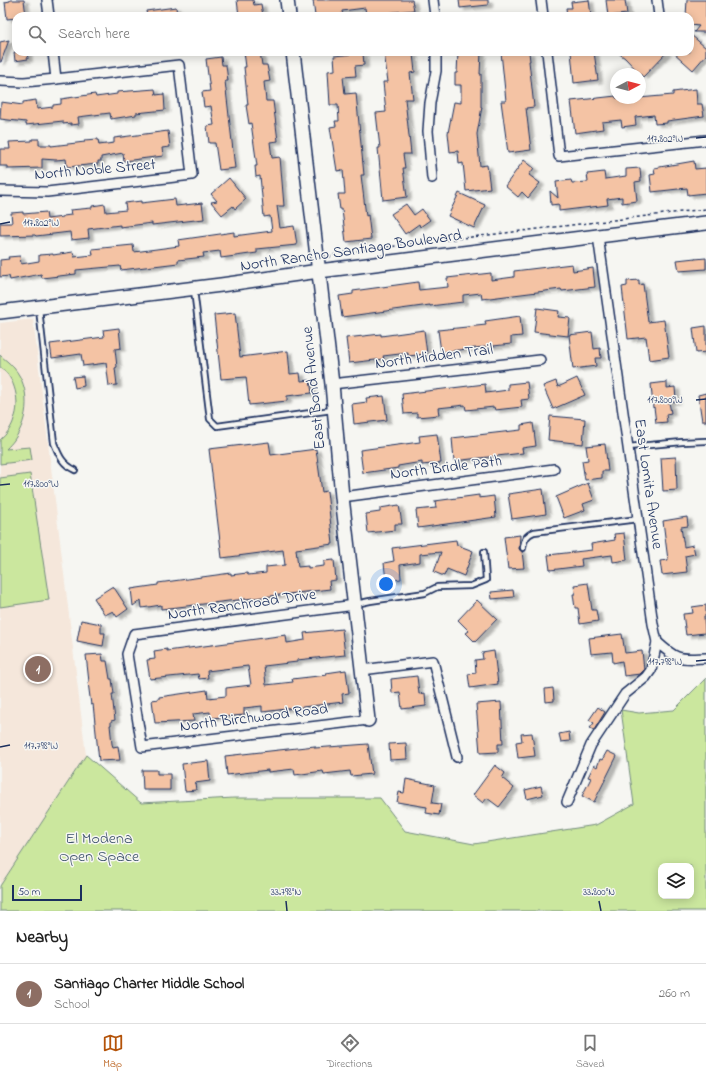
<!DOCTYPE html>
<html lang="en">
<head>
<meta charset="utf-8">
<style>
  :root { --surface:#fff; --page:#f2f2f2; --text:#222; --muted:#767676; --line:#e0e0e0; --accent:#b45309 }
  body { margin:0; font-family:"Indie Flower",sans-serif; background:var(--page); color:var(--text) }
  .controls { position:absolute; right:12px; bottom:12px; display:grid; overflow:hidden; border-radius:8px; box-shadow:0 2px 10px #0003 }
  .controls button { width:36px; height:36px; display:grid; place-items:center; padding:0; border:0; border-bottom:1px solid var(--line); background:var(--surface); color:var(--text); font:20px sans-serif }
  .compass { position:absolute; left:610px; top:68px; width:36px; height:36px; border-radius:50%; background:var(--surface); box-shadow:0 2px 10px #0003; rotate:83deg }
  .scale { position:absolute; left:12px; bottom:10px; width:70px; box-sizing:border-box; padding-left:4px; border:2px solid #1b2f5e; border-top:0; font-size:11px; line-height:14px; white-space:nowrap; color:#1b2f5e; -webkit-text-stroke:3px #f6f6f2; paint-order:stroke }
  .you { position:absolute; left:386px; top:584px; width:14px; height:14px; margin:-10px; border:3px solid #fff; border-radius:50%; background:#1a73e8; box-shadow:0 0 0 6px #1a73e833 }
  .badge { display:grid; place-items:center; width:26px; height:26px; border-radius:50%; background:var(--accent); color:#fff; font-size:13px; font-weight:700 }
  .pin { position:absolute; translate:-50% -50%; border:2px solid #fff; box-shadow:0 1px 4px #0006 }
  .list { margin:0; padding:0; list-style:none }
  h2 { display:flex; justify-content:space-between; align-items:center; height:52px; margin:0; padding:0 16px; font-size:17px }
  h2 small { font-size:13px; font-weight:400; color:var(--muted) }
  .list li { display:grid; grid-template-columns:26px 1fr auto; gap:12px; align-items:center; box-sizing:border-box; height:60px; padding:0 16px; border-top:1px solid var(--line) }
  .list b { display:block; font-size:15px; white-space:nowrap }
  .list p { margin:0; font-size:13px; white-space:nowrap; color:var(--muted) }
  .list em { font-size:13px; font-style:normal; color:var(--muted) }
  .icon { flex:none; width:22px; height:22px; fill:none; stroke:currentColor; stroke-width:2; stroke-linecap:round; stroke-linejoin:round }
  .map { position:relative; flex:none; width:706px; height:911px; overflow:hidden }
  .search { position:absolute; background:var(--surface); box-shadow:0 2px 10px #0003; left:12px; right:12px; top:12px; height:44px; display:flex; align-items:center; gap:10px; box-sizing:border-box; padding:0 14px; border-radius:12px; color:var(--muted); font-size:15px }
  .sheet { height:112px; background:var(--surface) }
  nav { display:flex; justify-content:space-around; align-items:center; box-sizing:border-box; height:56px; border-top:1px solid var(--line); background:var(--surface); font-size:11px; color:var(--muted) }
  nav a { display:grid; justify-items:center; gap:2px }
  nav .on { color:var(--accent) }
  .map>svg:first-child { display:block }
  .built { fill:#f5e7db }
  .green { fill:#cbe79e; stroke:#738b7e; fill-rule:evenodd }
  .building { fill:#f4c3a4; stroke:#1b2f5e; filter:url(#shadow) }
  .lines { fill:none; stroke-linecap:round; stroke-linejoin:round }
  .lane-casing { stroke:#1b2f5e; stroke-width:8 }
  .street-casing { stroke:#1b2f5e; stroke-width:12 }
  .secondary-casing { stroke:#1b2f5e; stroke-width:16 }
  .path { stroke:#1b2f5e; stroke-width:1.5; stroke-dasharray:3 3; stroke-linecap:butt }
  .lane { stroke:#f6f6f2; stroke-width:4.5 }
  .street { stroke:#f6f6f2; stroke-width:9 }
  .secondary { stroke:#f6f6f2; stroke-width:13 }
  .ticks { fill:none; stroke:#1b2f5e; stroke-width:1.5 }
  .labels { text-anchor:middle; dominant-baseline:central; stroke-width:3; stroke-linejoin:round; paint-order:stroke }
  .street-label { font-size:16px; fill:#1b2f5e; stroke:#f6f6f2 }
  .park-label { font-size:16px; fill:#3e546b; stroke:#f6f6f2 }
  .ticks-label { font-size:10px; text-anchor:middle; fill:#1b2f5e; stroke:#f6f6f2; stroke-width:3; stroke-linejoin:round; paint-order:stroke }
</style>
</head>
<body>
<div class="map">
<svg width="706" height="911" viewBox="0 0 706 911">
  <defs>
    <filter id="shadow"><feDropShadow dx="4.5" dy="2.5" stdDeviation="1" flood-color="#0004"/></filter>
  </defs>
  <rect width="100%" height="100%" fill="#f6f6f2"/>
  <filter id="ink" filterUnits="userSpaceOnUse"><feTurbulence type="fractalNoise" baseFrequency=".025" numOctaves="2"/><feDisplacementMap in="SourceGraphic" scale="8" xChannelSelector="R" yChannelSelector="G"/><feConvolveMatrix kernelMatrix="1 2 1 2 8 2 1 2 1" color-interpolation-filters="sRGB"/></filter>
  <g filter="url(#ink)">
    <polygon class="built" points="33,319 86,755 0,886 0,323"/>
    <g class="green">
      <path d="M0 355C4 359 10 363 14 368 31 388 29 419 14 440 12 443 9 446 6 449L30 447 32 460 0 464V440C6 435 12 427 14 419 21 403 15 377 0 367Z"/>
      <polygon points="30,474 49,600 0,607 0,478"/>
      <path d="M706 678V911H0V886L86 755 141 803 234 798H380L405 831 474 844 596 825 634 804 621 710 639 713 674 710ZM661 866H691V896H661Z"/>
    </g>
    <g class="building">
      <polygon points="10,0 24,0 26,16 16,16 16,18 7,19 5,2 10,1"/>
      <polygon points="237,0 253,0 254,5 261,4 263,16 239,16"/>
      <polygon points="313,0 412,0 414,10 366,15 365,8 342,11 343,16 315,16"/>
      <polygon points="459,0 488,0 488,5 460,8"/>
      <polygon points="589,0 591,16 567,16 566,8 572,8 571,2"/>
      <polygon points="606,0 625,0 627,14 608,16"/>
      <polygon points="687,0 706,0 706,32 694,32 699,26 690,25 690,16 686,16"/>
      <polygon points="176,7 177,16 147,16 146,11"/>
      <polygon points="690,34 706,48 706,55 693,70 673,52 690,52"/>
      <polygon points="9,40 1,62 0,62 0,42"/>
      <polygon points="14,52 27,52 28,59 15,61"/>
      <polygon points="244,52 260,52 262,65 267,65 270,81 264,82 266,101 273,101 278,141 270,142 272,158 280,157 284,206 277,206 280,228 294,226 297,245 257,249 257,253 221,258 220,251 203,253 204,257 178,260 178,263 121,270 120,266 76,270 76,274 42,278 41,274 10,280 9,276 0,277 0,260 9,259 8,257 20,256 21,264 39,261 39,255 53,254 53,255 73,252 74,257 93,255 92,249 133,245 134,252 179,246 178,240 234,232 234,236 272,231 270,216 264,217 260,176 256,177 255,166 257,166 251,123 249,124 246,105 248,105 244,67 246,67"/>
      <polygon points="384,52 409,52 409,54 413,54 415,72 410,73 413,99 405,99 411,154 403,154 405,168 403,168 407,197 383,200 378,148 380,148 376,113 386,112 383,82 388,82"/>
      <polygon points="458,52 481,52 480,74 481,74 481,107 482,107 477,134 480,166 487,165 490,188 466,191 463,163 459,164 458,151 450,152 448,133 454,102 461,103 461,85 455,85 455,73 457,73"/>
      <polygon points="501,52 529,52 530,61 529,61 534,107 526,108 531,150 508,153 501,101 506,101"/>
      <polygon points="571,52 594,52 598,80 574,83"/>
      <polygon points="617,52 667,52 643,77 625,58"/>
      <polygon points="363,53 364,65 355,66 356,76 343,77 345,94 356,93 364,175 361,175 366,216 368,215 371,239 346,242 342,210 340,210 338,194 345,194 343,170 337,171 330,127 336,126 335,121 339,121 338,105 330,105 328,71 335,70 334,56"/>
      <polygon points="221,57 222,65 226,65 228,81 225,81 235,168 219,170 215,143 209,143 207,126 214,125 211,106 204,107 202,92 210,91 206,59"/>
      <polygon points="155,89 156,95 164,94 165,110 136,113 136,115 111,119 110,113 78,117 79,124 71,125 71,123 63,124 63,121 26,125 26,122 0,119 1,102 23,105 23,102 36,100 37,109 53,107 53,105 61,104 61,99 95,94 96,97 117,94 117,92"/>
      <polygon points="696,89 697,104 702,104 704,116 667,121 667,123 655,124 654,115 635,117 636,125 622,127 621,120 602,122 603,129 575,133 571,101 616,96 616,98 627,98 627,99 673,95 673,92"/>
      <polygon points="168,131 170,147 162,148 163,156 124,161 123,153 101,157 101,161 98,161 98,164 67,167 66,159 56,160 42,159 42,168 8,169 8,166 0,166 0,149 10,149 9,142 32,141 32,139 39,139 39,145 51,145 51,146 85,142 84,140 98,139 99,145 114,143 114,138"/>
      <polygon points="524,160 534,168 529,175 540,183 528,198 522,192 518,197 505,186"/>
      <polygon points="694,161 695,169 706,168 706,193 688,195 687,188 652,192 650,175 655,174 654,168"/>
      <polygon points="640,168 641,181 635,182 637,201 622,203 622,197 607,199 608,205 559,211 559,204 551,205 550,191 558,198 556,182 571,180 572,183 588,182 587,174 604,172 605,179 626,176 626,169"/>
      <polygon points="229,178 246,199 235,209 233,206 222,215 211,202 217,201 211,194"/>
      <polygon points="459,193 485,205 474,228 448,216"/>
      <polygon points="175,199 176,206 202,203 204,219 152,225 152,223 120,227 120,225 88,229 89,238 71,240 70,232 36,236 35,235 0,236 0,223 12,223 11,213 23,212 23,214 46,212 47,219 63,217 63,216 71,215 70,210 92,208 92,206 105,204 106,212 126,210 125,203 141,201 141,203"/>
      <polygon points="406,204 414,215 422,209 430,220 420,227 419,224 405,234 391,214"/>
      <polygon points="695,258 695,259 706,258 706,269 679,271 677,260"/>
      <polygon points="572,264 573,271 593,268 595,287 562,291 561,289 482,299 481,293 463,295 463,302 430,306 430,305 342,317 339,296 353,294 353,291 418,282 419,290 448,287 447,278 491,273 491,280 514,277 514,271"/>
      <polygon points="639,280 639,285 643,284 648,322 664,320 669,357 649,360 646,337 628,339 622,287 627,286 627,281"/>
      <polygon points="537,308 559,311 558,317 570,318 568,336 534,332"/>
      <polygon points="235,313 240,357 288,351 290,374 300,373 301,381 310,380 312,393 287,396 287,401 249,405 246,377 221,379 214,315"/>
      <polygon points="520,316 522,336 511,337 511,344 441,352 438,330 486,325 485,321"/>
      <polygon points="706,326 706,352 696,353 693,328"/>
      <polygon points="119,328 121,348 115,349 117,367 115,368 117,385 109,386 106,363 83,366 81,354 52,358 50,344 104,337 103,330"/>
      <polygon points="424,330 427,354 408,356 408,353 383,356 384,359 349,363 346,338 381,334 381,336"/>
      <polygon points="592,332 594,349 600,348 601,358 595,358 596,366 573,369 569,335"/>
      <polygon points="83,376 84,386 75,388 73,377"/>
      <polygon points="577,378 585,395 553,409 543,386 556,381 558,387"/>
      <polygon points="527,382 529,399 521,400 522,407 495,410 494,407 466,410 465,405 438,408 439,415 417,417 417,413 404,414 402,394 485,384 486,393 508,390 508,384"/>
      <polygon points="667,382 667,388 675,387 676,401 669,402 671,413 666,414 667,422 656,423 654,407 653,408 651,384"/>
      <polygon points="706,393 706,421 702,421 698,395"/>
      <polygon points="384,396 387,420 354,424 352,404 367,402 366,398"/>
      <polygon points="550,416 585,419 583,444 548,440"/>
      <polygon points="533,423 536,446 522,448 523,453 454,461 452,438 521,430 521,425"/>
      <polygon points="437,434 441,463 422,465 422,462 398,466 398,468 363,473 360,450 420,442 419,436"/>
      <polygon points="269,442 271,455 316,449 322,492 327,491 333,544 296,549 298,567 308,566 308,568 324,566 324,561 334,560 336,580 329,581 330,589 161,609 161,605 142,608 141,600 133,606 131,589 158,585 158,583 231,573 231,575 247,573 248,575 266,573 266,567 285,565 283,550 222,558 209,449"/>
      <polygon points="605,444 608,471 602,471 602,478 585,480 582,461 588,460 586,446"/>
      <polygon points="676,457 677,490 663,491 661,458"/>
      <polygon points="588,483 594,500 583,504 585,510 564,518 556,497"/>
      <polygon points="543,489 546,514 512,519 508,494"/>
      <polygon points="479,495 479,498 494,496 496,517 418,528 416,510 436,508 435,501"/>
      <polygon points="399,505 402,524 395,524 395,530 368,533 366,514 380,512 380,508"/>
      <polygon points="687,517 688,526 681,527 684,547 693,545 695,554 685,556 687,572 662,575 660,561 668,560 663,521"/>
      <polygon points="624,533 627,560 613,562 612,555 581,559 582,566 550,570 548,555 592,550 591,544 615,540 614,534"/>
      <polygon points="520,535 519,549 522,551 524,568 508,569 504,537"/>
      <polygon points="456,540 457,545 473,551 464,576 447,569 444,576 434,572 441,552 420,554 420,562 400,565 401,579 386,581 384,563 394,561 392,548"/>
      <polygon points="588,583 592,610 596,610 598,621 580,624 578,608 575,608 573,594 575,594 574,585"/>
      <polygon points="113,586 128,609 117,617 113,611 105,615 94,598"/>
      <polygon points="513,590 514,597 492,599 491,592"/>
      <polygon points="477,600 497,619 475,642 466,633 469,631 458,620"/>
      <polygon points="706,605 706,616 704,616 705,633 686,635 683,614 693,613 692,607"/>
      <polygon points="81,620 101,624 101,633 105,633 103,646 77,641"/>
      <polygon points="342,629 345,655 297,660 297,662 264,666 266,685 293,682 292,679 327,675 326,673 346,670 349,693 342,694 343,702 262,712 262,706 244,708 244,715 211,718 210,712 193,714 194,721 155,723 152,700 159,699 159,697 207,690 208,698 226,696 226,688 251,685 248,666 207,671 208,678 199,679 198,674 150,679 147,660 155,659 154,651 167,649 167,651 286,635 287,643 305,640 304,633"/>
      <polygon points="622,634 625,653 642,651 644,670 640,674 624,676 622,661 613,663 612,652 591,654 589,638"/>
      <polygon points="494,651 498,684 470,688 468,674 476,673 475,660 483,659 482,653"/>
      <polygon points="102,654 103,661 107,661 110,679 112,679 114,694 112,694 115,720 111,721 111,725 110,725 112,744 113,747 118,746 120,760 99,761 93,704 91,705 88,682 89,682 86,655"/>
      <polygon points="417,676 419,694 425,693 426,706 402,709 400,692 392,693 391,679"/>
      <polygon points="553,688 554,701 546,702 545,689"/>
      <polygon points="501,702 503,744 498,744 498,752 480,753 476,704"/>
      <polygon points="598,707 605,712 594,730 590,728 594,723 589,720"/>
      <polygon points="569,732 570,741 561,742 559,734"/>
      <polygon points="532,733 535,756 518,758 516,742 522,741 521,734"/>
      <polygon points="406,743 407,759 390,760 389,744"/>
      <polygon points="368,744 372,774 351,776 350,771 324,774 323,771 295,775 294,769 268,772 268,770 227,775 225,756 315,746 315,748"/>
      <polygon points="607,751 617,756 594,802 582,796 591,778 588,777 594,765 597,767 600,759 602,760"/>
      <polygon points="208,761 210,781 195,783 196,790 185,791 182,764"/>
      <polygon points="495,765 505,773 502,778 514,788 499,807 487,798 483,803 473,795"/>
      <polygon points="142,770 157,770 157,774 170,774 170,790 143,790"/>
      <polygon points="406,779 435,785 432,803 441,804 439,815 426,813 427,807 397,802 399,792 404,793"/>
      <polygon points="541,786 543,795 527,799 525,790"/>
    </g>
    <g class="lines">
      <g class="lane-casing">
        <g id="lane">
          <polyline points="194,290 210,419 217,426 332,410"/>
          <path d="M39 309 54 443C59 455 62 464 75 470"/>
          <polyline points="628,447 682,442 706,441"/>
          <path d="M523 548C524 540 526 535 534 532L638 519"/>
          <polyline points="356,604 370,601 425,593 437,587 471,586 486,580 484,552"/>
        </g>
      </g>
      <g class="street-casing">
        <g id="street">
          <polyline points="47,0 49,16"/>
          <polyline points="433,0 435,16"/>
          <polyline points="541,0 543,16"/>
          <polyline points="657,0 659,16"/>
          <polyline points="53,52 56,79"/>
          <polyline points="547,52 559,156 706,140"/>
          <polyline points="0,81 24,82 56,79 179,65 192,175 47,192 0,191"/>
          <polyline points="432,178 428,131 430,103 436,71 436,52"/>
          <polyline points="332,384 540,360"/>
          <polyline points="342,497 554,469"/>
          <polyline points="355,605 134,634 127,654 142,747 368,720"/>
          <path d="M657 642C678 661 679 659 706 658"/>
          <polyline points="362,670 433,661 457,757"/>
          <polyline points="567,802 591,745 625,694 646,677 651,670 657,642 653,624 598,236"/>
        </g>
      </g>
      <g class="secondary-casing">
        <g id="secondary">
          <polyline points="287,0 289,16"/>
          <polyline points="293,52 332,384 342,497 368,720"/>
          <polyline points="0,312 221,285 319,271 598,236 706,223"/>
        </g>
      </g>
      <polyline class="path" points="328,257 333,256 337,253 706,209"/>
      <use href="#lane" class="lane"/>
      <use href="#street" class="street"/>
      <use href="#secondary" class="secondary"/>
    </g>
  </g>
  <path class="ticks" d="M696 138 706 137M0 224 10 222M696 400 706 399M0 485 10 484M696 661 706 660M0 747 10 745M286 901 287 911M599 901 601 911"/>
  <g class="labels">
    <g class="street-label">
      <text transform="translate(95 170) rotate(-5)">North Noble Street</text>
      <text transform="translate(351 251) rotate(-8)">North Rancho Santiago Boulevard</text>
      <text transform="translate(434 357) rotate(-7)">North Hidden Trail</text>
      <text transform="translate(314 388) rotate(-96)">East Bond Avenue</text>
      <text transform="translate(446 468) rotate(-7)">North Bridle Path</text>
      <text transform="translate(648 484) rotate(82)">East Lomita Avenue</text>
      <text transform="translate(242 605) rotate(-8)">North Ranchroad Drive</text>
      <text transform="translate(254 718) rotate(-7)">North Birchwood Road</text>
    </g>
    <g class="park-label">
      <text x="99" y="839">El Modena<tspan x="99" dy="18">Open Space</tspan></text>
    </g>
  </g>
  <g class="ticks-label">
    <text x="665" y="142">117.802°W</text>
    <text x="41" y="226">117.802°W</text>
    <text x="665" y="403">117.800°W</text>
    <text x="41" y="487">117.800°W</text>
    <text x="665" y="665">117.798°W</text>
    <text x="41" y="749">117.798°W</text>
    <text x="286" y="895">33.798°N</text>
    <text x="599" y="895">33.800°N</text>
  </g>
</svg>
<div class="controls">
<button><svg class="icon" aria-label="layers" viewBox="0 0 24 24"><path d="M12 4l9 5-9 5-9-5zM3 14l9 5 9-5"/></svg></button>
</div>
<svg class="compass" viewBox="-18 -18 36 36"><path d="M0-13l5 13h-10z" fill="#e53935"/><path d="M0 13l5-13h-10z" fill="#767676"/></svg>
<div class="scale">50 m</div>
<div class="you"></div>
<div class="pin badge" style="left:38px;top:669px;background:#8d6e63">1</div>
<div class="search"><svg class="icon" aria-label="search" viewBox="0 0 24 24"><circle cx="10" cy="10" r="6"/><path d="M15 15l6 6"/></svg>Search here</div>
</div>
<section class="sheet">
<h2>Nearby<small></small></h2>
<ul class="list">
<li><span class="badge" style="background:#8d6e63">1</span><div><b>Santiago Charter Middle School</b><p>School</p></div><em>260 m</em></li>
</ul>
</section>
<nav>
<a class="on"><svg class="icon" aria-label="map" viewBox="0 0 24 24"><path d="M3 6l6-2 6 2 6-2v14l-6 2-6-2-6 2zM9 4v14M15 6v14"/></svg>Map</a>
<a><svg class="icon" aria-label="directions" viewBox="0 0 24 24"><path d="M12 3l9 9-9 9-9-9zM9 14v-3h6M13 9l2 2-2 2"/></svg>Directions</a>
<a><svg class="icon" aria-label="saved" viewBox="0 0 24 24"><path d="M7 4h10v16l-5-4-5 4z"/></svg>Saved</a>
</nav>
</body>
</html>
